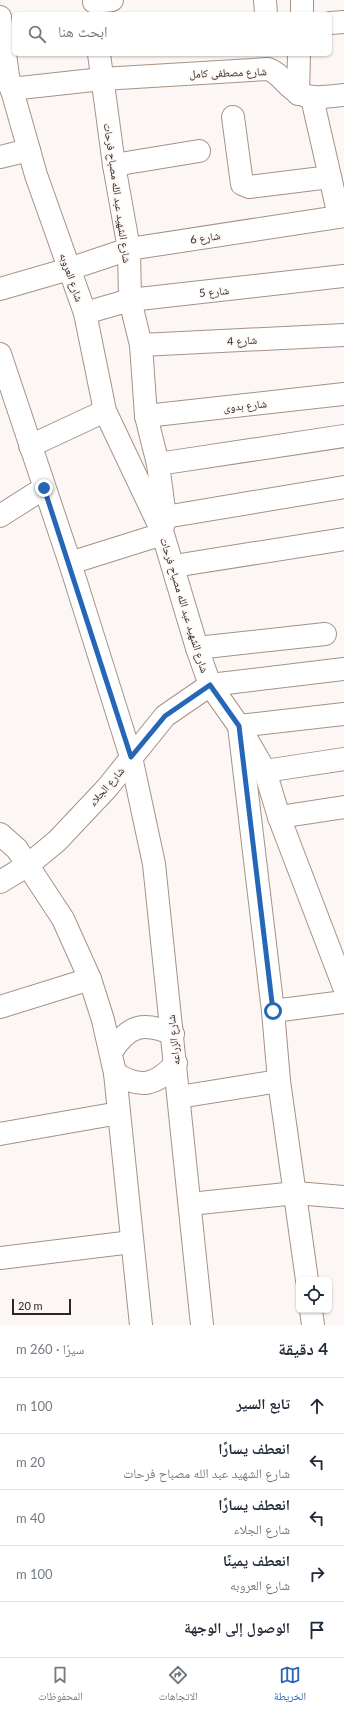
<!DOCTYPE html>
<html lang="ar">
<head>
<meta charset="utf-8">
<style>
  :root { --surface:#fff; --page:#f6f6f7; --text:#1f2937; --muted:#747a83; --line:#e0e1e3; --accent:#2666b7 }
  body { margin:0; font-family:Lato,"Noto Naskh Arabic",sans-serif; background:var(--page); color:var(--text); direction:rtl }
  .controls { position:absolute; right:12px; bottom:12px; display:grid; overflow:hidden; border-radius:6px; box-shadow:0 1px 3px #0004 }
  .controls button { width:36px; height:36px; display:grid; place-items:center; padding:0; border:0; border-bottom:1px solid var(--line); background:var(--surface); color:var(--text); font:20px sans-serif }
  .scale { position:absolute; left:12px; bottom:10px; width:59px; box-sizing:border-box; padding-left:4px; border:2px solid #302722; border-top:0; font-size:11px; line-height:14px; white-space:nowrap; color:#302722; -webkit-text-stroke:3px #fcf7f4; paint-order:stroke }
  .stop { position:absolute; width:12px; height:12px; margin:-9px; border:3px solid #2666b7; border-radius:50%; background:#fff }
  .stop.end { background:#2666b7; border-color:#fff; box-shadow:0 1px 4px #0008 }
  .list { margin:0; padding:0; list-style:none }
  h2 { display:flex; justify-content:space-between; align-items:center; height:52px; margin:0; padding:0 16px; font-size:17px }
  h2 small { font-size:13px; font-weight:400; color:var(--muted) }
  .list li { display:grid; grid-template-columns:26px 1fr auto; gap:12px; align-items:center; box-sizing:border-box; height:56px; padding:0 16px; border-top:1px solid var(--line) }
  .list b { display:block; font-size:15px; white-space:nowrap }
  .list p { margin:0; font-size:13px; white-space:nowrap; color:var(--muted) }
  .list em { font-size:13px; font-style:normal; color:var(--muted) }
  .icon { flex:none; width:22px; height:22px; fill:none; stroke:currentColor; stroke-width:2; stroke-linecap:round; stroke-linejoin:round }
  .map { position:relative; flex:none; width:344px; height:1325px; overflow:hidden; direction:ltr }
  .search { position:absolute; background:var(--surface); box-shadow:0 1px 3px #0004; left:12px; right:12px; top:12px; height:44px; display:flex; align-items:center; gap:10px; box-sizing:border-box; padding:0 14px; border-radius:6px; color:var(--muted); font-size:15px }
  .sheet { height:332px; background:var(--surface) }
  nav { display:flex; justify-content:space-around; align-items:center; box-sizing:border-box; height:56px; border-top:1px solid var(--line); background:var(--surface); font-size:11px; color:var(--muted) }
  nav a { display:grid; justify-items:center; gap:2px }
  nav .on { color:var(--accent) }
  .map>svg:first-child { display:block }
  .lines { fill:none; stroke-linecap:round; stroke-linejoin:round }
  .minor-casing { stroke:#a79184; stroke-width:24 }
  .minor { stroke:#fff; stroke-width:22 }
  .route { stroke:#2666b7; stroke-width:5 }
  .labels { text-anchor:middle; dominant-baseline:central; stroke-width:3; stroke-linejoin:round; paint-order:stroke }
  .street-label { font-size:11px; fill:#302722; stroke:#fcf7f4 }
</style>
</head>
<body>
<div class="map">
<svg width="344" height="1325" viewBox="0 0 344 1325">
  <rect width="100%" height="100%" fill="#fcf7f4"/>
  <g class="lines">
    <g class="minor-casing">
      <g id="minor">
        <polyline points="265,0 266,14"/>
        <polyline points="302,0 302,14"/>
        <polyline points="94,2 112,0"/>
        <polyline points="0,17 8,76 36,175 85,313 105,411 162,531 156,536 70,563"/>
        <polyline points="330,23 344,22"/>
        <polyline points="99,54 114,165 129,249 130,300 141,345 146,416 158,464 165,517 162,531 197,648 210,685 239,726 265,771 279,817 344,987"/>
        <path d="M11 89 102 79 268 69C277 72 281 78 288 85 305 102 322 97 344 95"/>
        <polyline points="298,94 299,54"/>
        <polyline points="312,98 339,216"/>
        <polyline points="233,117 242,184 249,187 330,177"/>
        <polyline points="0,157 29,150"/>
        <polyline points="114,165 199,151"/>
        <polyline points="0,289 69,269 129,249 344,216"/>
        <polyline points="85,313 130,300 344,276"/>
        <polyline points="141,345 344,335"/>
        <polyline points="0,354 70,563 131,757 154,864 202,1325"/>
        <polyline points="146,416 344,394"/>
        <polyline points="30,446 105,411"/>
        <polyline points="158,464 344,436"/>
        <polyline points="0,516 44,488"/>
        <polyline points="165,517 344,487"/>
        <polyline points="174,566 344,539"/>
        <polyline points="197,648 325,634"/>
        <polyline points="265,771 344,759"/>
        <polyline points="279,817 344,807"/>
        <polyline points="0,834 17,849 63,919 90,979 103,1020 115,1073 141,1325"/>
        <polyline points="0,882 28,865 57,841 107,788 165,716 210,685 344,669"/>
        <polyline points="0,1007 90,979"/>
        <polyline points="273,1011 344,1002"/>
        <path d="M111 1052C129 1025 143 1021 173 1034"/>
        <path d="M115 1073C140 1089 156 1086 176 1063"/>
        <polyline points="179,1097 279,1081"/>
        <polyline points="0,1134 119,1113"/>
        <polyline points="190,1204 296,1193 344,1197"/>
        <polyline points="0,1258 132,1242"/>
        <polyline points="307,1280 279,1081 273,1011 239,726 344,714"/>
        <polyline points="311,1310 313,1325"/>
      </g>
    </g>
    <use href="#minor" class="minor"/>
  </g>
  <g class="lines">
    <polyline class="route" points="44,488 131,757 165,716 210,685 239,726 273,1011"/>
  </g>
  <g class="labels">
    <g class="street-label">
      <text transform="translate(228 72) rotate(-2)">شارع مصطفى كامل</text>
      <text transform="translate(118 193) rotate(82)">شارع الشهيد عبد الله مصباح فرحات</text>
      <text transform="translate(205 237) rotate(-9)">شارع 6</text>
      <text transform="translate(72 277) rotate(71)">شارع العروبه</text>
      <text transform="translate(214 291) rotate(-6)">شارع 5</text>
      <text transform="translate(242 340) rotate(-3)">شارع 4</text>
      <text transform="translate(245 405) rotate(-6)">شارع بدوى</text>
      <text transform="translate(185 605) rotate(73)">شارع الشهيد عبد الله مصباح فرحات</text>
      <text transform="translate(106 786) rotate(-49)">شارع الجلاء</text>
      <text transform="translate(173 1040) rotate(-96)">شارع الزراعه</text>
    </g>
  </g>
</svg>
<div class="controls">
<button><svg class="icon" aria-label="locate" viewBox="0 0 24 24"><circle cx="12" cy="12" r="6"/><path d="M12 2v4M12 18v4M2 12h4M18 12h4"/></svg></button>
</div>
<div class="scale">20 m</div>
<div class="stop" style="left:273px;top:1011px"></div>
<div class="stop end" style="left:44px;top:488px"></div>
<div class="search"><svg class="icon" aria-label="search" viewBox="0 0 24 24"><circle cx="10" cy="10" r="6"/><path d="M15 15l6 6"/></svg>ابحث هنا</div>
</div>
<section class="sheet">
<h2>4 دقيقة<small>سيرًا · 260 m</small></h2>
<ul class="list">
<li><svg class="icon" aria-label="ahead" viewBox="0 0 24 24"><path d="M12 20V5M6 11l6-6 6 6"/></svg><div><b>تابع السير</b></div><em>100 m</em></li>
<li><svg class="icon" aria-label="left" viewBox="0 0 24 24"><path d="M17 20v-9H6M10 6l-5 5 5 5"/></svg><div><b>انعطف يسارًا</b><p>شارع الشهيد عبد الله مصباح فرحات</p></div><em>20 m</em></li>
<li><svg class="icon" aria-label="left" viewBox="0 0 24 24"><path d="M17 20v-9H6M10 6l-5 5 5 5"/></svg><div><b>انعطف يسارًا</b><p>شارع الجلاء</p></div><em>40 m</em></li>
<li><svg class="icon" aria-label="right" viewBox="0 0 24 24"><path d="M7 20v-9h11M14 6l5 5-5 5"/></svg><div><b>انعطف يمينًا</b><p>شارع العروبه</p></div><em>100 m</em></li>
<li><svg class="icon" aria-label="arrive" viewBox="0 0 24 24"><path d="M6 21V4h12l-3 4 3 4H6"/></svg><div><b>الوصول إلى الوجهة</b></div></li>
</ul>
</section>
<nav>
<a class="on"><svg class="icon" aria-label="map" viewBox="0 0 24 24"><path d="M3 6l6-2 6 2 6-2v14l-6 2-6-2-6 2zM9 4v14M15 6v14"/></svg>الخريطة</a>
<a><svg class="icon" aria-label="directions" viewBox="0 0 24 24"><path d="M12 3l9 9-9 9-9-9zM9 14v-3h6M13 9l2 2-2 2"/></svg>الاتجاهات</a>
<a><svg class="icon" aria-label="saved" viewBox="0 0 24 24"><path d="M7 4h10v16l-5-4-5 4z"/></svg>المحفوظات</a>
</nav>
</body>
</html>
